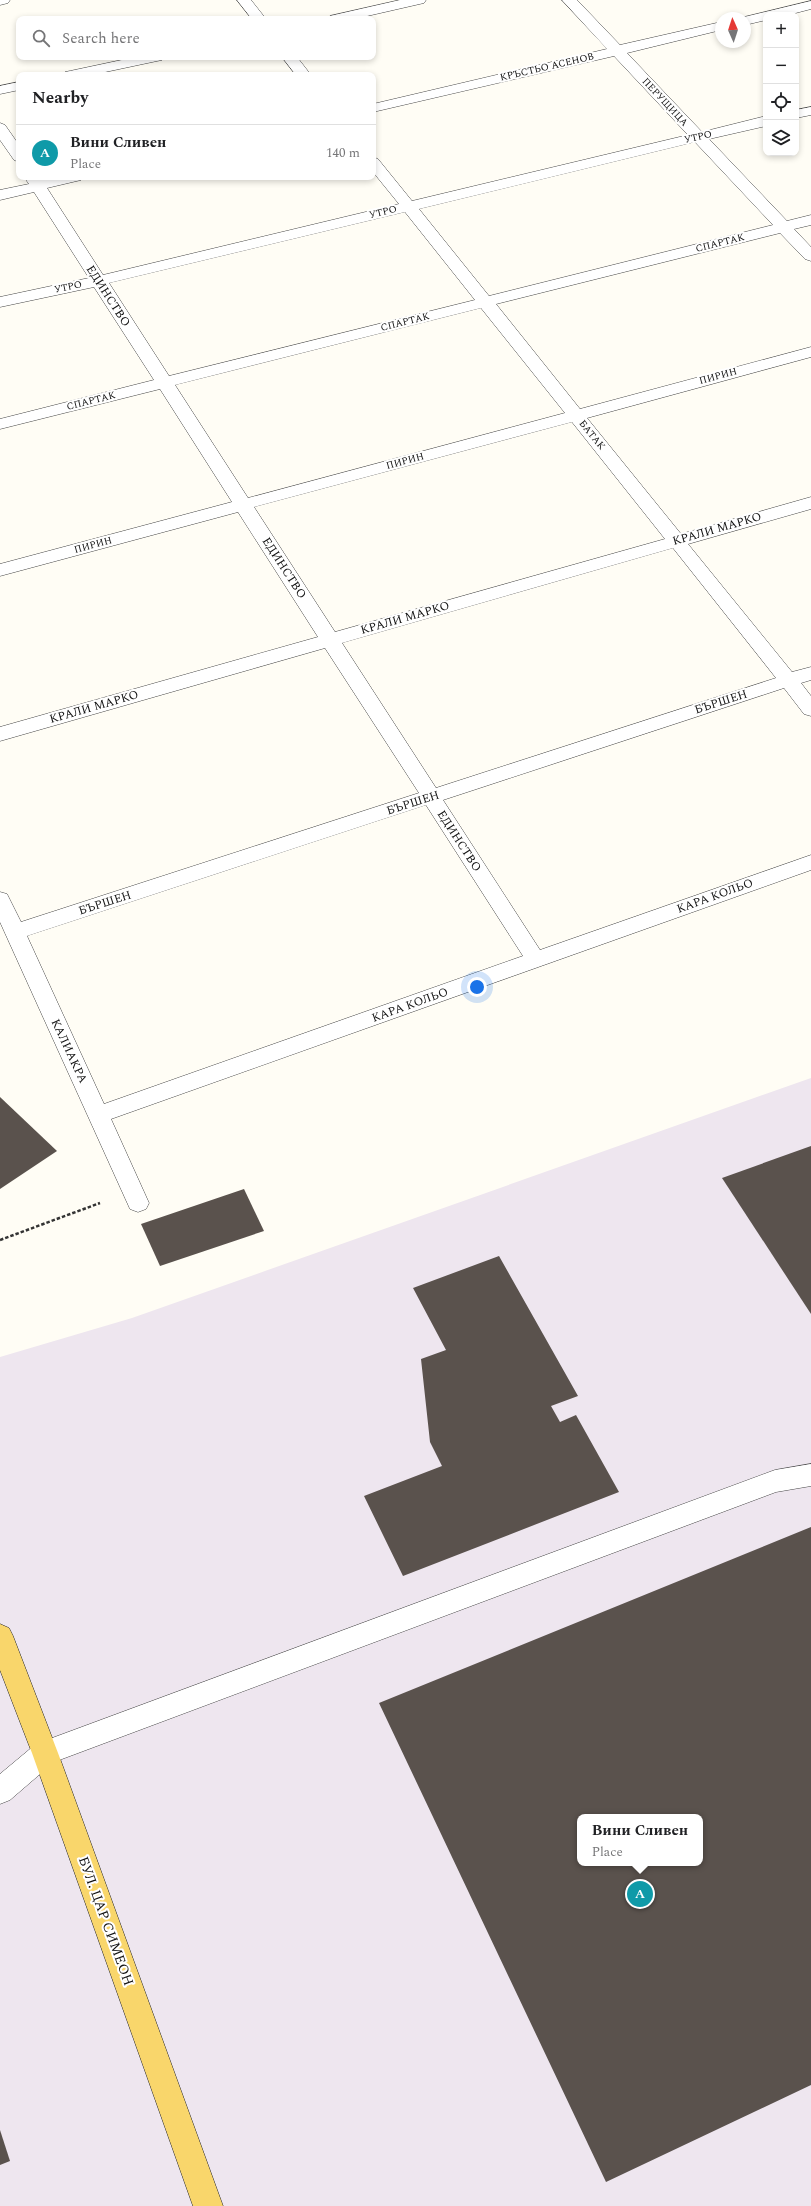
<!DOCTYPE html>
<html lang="en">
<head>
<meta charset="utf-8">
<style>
  :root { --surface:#fff; --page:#f6f6f6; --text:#202124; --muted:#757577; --line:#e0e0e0; --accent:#b45309 }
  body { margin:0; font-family:Spectral,serif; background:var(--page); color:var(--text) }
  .controls { position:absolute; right:12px; top:12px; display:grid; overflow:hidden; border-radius:8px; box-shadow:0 2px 6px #0003 }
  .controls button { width:36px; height:36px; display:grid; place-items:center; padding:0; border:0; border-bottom:1px solid var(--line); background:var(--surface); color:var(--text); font:20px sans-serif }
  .compass { position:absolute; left:715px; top:12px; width:36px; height:36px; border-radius:50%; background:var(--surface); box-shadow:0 2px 6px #0003; rotate:357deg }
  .you { position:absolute; left:477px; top:987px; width:14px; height:14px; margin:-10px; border:3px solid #fff; border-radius:50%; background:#1a73e8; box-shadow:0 0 0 6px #1a73e833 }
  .badge { display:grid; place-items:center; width:26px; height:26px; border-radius:50%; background:var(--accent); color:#fff; font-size:13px; font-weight:700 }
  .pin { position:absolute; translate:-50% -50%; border:2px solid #fff; box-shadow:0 1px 4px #0006 }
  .popup { position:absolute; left:577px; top:1814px; width:126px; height:52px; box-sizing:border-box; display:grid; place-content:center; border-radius:8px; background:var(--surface); filter:drop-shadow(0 1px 3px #0005); font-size:13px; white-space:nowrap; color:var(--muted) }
  .popup b { font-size:15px; color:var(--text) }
  .popup::after { content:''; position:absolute; left:50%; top:100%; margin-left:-8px; border:8px solid transparent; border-top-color:var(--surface) }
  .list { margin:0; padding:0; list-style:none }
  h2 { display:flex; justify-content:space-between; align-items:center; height:52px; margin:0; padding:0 16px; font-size:17px }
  h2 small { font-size:13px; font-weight:400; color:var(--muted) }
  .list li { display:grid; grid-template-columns:26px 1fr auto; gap:12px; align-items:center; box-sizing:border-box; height:56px; padding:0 16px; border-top:1px solid var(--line) }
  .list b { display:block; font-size:15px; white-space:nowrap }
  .list p { margin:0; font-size:13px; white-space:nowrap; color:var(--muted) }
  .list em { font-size:13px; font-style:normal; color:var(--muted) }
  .icon { flex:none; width:22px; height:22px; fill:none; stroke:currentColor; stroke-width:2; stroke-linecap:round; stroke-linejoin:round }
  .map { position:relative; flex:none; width:811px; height:2206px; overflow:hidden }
  .search { position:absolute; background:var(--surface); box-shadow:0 2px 6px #0003; left:16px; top:16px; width:360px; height:44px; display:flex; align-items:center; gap:10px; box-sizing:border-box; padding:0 14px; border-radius:8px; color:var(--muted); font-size:15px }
  .panel { position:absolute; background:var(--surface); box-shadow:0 2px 6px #0003; left:16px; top:72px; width:360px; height:108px; border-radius:8px }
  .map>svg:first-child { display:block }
  .industrial { fill:#eee6ef; fill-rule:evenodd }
  .building { fill:#5a524d; fill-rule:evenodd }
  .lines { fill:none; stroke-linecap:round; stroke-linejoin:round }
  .minor-casing { stroke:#444; stroke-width:1 }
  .major-casing { stroke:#222; stroke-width:1 }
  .path { stroke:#333; stroke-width:2.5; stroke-dasharray:3.5 2; stroke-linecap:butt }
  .minor { fill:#fff; fill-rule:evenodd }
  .major { fill:#f9d66b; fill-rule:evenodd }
  .labels { text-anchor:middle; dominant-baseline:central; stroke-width:4; stroke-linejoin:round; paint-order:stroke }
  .far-street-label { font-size:10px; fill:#111; stroke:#fff }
  .street-label { font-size:12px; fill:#111; stroke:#fff }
  .near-street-label { font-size:14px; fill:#111; stroke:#fff }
</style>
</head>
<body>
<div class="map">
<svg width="811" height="2206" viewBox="0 0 811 2206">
  <rect width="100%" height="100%" fill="#fffdf5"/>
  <path class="industrial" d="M811 1078V2206H0V1357L132 1318ZM580 1817H700V1863H580Z"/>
  <g class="building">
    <polygon points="0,1097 57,1151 0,1189"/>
    <polygon points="811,1146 811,1314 722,1178"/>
    <polygon points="244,1189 264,1231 160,1266 141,1224"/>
    <polygon points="499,1256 578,1396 551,1406 560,1422 576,1415 619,1492 403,1576 364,1496 442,1466 430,1442 421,1359 446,1350 413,1288"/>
    <path d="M811 1527V2085L606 2182 379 1703ZM580 1817H700V1863H580Z"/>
    <polygon points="0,2130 10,2161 0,2165"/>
  </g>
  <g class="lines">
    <g class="minor-casing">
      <g id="minor">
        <polygon points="0,0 10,0 8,3 0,5"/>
        <polygon points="237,0 251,0 266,19 252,19"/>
        <polygon points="400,0 426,0 424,3 354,19 328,19 330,16"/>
        <path d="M562 0H577L620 45 721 22V30L627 53 702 132 766 116V126L709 139 787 221 811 215V225L794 229 811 247V261L805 259 780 233 496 304 580 409 811 347V357L587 418 681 534 811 497V509L688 544 792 672 811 667V680L801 683 811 696V716L804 714 784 688 443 800 540 950 811 855V870L111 1119 149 1203 146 1209 138 1212 130 1209 0 922V892L7 894 21 922 419 793 325 648 0 741V727L318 637 238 512 0 576V564L232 502 160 389 0 429V419L154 380 94 287 0 307V297L89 278 34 192 0 200V190L29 184 24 177H40L42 180 56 177H84L81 180 47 188 103 275 399 204 373 172V157L378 159 412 201 688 135 614 56 373 112V104L607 49ZM695 142 773 225 489 296 419 209ZM405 212 475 300 169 376 109 283ZM481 308 565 413 248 498 175 385ZM572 422 665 539 335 632 254 507ZM673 548 776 678 436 788 342 643ZM426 805 523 956 104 1104 27 936Z"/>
        <polygon points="811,1 811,9 788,15 766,15 766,20 745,25 745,18 740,18"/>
        <polygon points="136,57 164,57 162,60 157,61 91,75 63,75 65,72 70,71"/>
        <polygon points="282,57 297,57 311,75 296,75"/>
        <polygon points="19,82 19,90 0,94 0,86"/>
        <polygon points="811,107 811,115 796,118 796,110"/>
        <polygon points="0,123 5,125 19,145 19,162 14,160 0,140"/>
        <polygon points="811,1464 811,1486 776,1492 54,1762 10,1800 0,1804 0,1774 36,1744 775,1470"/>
      </g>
    </g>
    <g class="major-casing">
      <polygon id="major" points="0,1624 9,1628 13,1636 58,1753 223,2206 193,2206 32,1753 0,1670"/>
    </g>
    <polyline class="path" points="0,1240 100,1203"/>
    <use href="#minor" class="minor"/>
    <use href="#major" class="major"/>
  </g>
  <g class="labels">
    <g class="far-street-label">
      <text transform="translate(547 67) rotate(-13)">КРЪСТЬО АСЕНОВ</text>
      <text transform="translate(665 102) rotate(47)">ПЕРУЩИЦА</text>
      <text transform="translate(698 137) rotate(-13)">УТРО</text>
      <text transform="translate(383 212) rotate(-14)">УТРО</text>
      <text transform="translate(720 243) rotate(-14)">СПАРТАК</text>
      <text transform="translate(68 287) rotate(-12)">УТРО</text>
      <text transform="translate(405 322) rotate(-14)">СПАРТАК</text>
      <text transform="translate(718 376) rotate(-15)">ПИРИН</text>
      <text transform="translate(91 401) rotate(-14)">СПАРТАК</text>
      <text transform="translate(592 435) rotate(51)">БАТАК</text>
      <text transform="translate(405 461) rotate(-15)">ПИРИН</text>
      <text transform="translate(93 545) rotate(-15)">ПИРИН</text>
    </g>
    <g class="street-label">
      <text transform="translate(108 296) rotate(57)">ЕДИНСТВО</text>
      <text transform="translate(717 529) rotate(-16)">КРАЛИ МАРКО</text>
      <text transform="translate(284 568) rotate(57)">ЕДИНСТВО</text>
      <text transform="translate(405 618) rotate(-16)">КРАЛИ МАРКО</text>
      <text transform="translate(721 702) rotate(-18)">БЪРШЕН</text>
      <text transform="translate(94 707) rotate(-16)">КРАЛИ МАРКО</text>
      <text transform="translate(413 803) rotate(-18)">БЪРШЕН</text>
      <text transform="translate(459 841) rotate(57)">ЕДИНСТВО</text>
      <text transform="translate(715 896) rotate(-20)">КАРА КОЛЬО</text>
      <text transform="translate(105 903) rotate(-18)">БЪРШЕН</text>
      <text transform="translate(410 1005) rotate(-20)">КАРА КОЛЬО</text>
      <text transform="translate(69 1051) rotate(65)">КАЛИАКРА</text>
    </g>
    <g class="near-street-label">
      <text transform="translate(106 1921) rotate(70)">БУЛ. ЦАР СИМЕОН</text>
    </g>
  </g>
</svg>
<div class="controls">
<button>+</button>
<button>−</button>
<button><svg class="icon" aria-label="locate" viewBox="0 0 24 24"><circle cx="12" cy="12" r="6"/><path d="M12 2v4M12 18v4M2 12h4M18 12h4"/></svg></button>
<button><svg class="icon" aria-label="layers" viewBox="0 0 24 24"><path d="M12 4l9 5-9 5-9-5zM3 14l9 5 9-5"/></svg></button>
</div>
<svg class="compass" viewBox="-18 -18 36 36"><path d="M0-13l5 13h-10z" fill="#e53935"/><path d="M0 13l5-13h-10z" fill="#757577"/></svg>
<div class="you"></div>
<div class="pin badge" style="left:640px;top:1894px;background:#0f9aa8">A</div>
<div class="popup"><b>Вини Сливен</b>Place</div>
<div class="search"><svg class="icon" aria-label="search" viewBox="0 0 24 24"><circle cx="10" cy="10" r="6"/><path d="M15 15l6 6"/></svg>Search here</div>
<section class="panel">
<h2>Nearby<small></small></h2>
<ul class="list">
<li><span class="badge" style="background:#0f9aa8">A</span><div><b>Вини Сливен</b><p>Place</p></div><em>140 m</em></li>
</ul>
</section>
</div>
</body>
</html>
